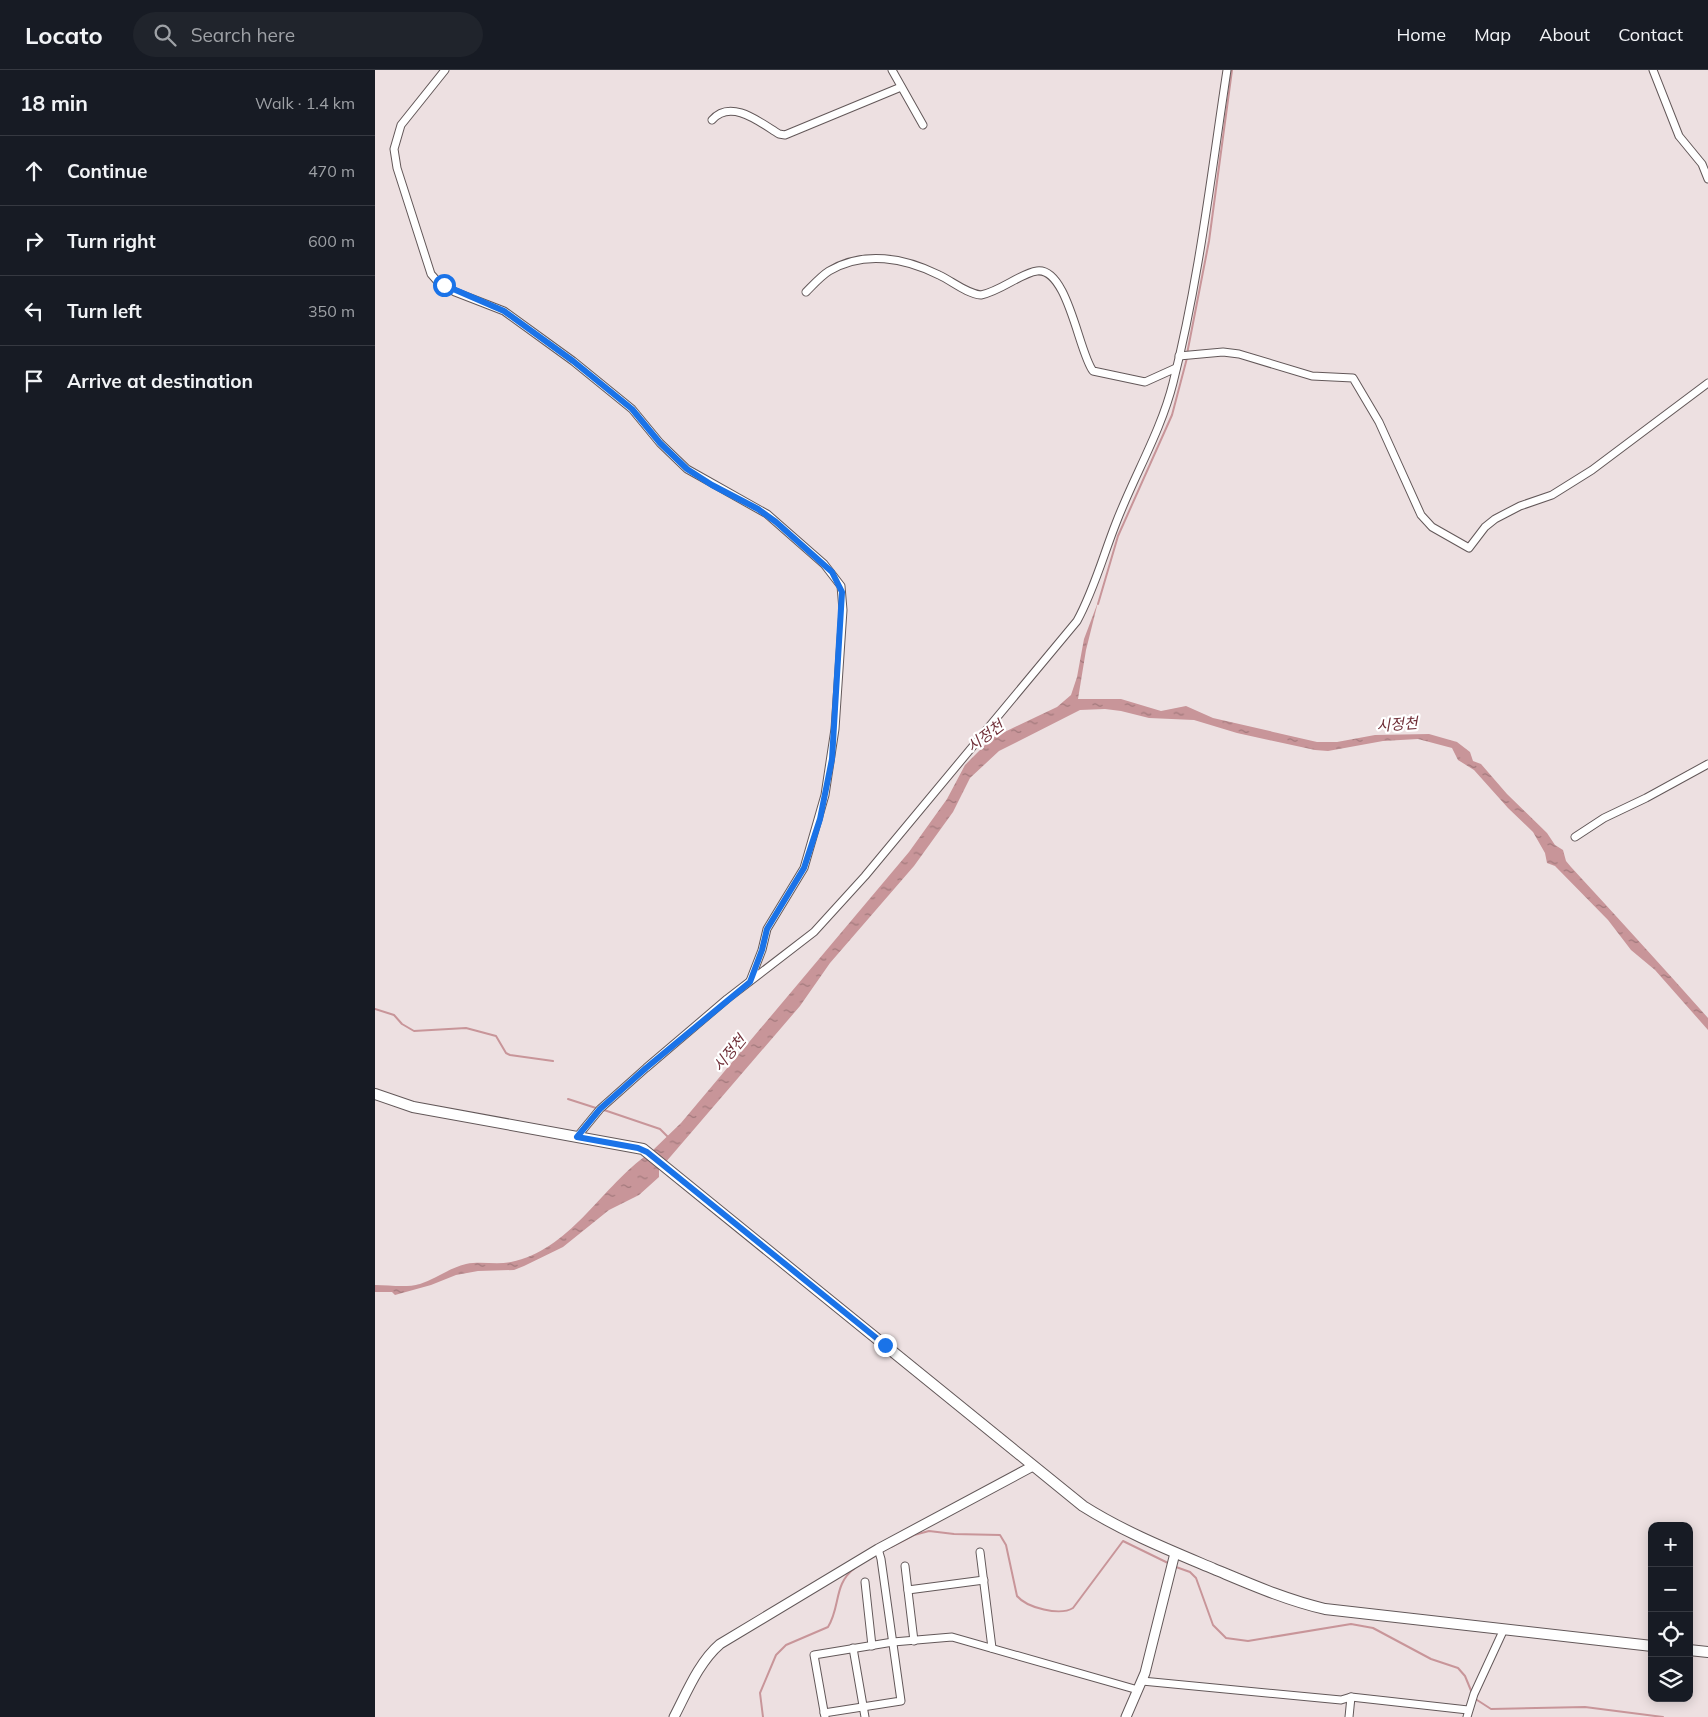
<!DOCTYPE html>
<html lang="en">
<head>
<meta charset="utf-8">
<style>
  :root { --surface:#171b24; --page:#20242c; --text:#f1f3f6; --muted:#9ea1a6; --line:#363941 }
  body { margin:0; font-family:Mulish,"Noto Sans KR",sans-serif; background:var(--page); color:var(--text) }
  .controls { position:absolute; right:15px; bottom:15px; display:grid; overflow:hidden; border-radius:10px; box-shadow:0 2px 12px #0003 }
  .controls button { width:45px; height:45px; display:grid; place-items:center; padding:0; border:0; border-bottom:1px solid var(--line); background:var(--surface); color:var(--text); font:25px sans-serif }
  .stop { position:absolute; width:15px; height:15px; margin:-11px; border:4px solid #1a73e8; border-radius:50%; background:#fff }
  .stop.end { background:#1a73e8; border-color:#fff; box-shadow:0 1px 5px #0008 }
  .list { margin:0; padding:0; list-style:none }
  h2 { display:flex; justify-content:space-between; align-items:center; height:65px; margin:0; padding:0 20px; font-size:21px }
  h2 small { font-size:16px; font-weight:400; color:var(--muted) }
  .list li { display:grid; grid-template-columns:32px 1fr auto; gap:15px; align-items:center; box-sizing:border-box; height:70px; padding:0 20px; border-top:1px solid var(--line) }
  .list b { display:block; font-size:19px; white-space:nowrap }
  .list em { font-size:16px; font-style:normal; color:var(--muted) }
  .icon { flex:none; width:28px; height:28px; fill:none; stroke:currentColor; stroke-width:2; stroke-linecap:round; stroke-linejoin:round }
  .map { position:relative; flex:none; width:1333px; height:1647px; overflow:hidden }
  header { display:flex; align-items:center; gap:30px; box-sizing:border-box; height:70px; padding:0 25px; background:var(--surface); border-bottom:1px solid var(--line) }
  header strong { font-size:24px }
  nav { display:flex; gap:28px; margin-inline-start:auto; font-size:18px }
  .search { width:350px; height:45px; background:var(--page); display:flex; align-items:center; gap:12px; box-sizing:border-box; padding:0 18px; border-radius:28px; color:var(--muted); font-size:19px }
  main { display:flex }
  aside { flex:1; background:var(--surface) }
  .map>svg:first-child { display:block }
  .water { fill:url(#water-ripples) }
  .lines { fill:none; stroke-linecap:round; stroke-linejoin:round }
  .stream { stroke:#c89599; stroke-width:2 }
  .minor-casing { stroke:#635859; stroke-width:9 }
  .tertiary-casing { stroke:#635859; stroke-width:11 }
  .secondary-casing { stroke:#635859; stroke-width:12 }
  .minor { stroke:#fff; stroke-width:7 }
  .tertiary { stroke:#fff; stroke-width:9 }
  .secondary { stroke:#fff; stroke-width:10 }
  .route { stroke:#1a73e8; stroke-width:6 }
  .labels { text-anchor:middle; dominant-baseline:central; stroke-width:4.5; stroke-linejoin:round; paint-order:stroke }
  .water-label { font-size:15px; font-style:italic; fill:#702f38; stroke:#fff }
</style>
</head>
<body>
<header>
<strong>Locato</strong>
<div class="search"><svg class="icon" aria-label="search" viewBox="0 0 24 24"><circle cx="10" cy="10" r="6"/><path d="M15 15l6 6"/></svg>Search here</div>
<nav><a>Home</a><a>Map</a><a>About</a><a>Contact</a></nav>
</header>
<main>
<aside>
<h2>18 min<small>Walk · 1.4 km</small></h2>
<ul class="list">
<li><svg class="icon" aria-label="ahead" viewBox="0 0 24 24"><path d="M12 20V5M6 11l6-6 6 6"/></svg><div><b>Continue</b></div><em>470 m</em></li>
<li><svg class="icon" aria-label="right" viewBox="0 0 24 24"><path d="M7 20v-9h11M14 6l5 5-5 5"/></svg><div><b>Turn right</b></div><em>600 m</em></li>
<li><svg class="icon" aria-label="left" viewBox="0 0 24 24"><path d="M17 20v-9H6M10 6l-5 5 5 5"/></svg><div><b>Turn left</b></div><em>350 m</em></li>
<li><svg class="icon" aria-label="arrive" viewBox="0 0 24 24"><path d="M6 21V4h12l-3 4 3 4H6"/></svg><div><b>Arrive at destination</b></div></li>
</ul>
</aside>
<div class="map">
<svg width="1333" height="1647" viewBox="0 0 1333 1647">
  <defs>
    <pattern id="water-ripples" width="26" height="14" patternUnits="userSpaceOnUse" patternTransform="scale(1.25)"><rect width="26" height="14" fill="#c89599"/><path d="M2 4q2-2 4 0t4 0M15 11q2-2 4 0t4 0" fill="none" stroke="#a2797c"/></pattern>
  </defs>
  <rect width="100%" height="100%" fill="#ede0e1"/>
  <g class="water">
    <path d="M723 532 711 580 703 629H746L786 641 811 636 838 648 942 672H962L1000 665 1054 664 1082 672 1095 682 1098 691 1106 694 1132 724 1172 763 1180 775 1188 780 1191 791 1196 797C1242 847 1288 897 1333 948V960L1280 900 1256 880 1233 850 1180 796 1172 793 1170 783 1158 762 1133 738 1099 700 1083 690 1077 678 1043 669 1008 671 953 681 940 680 862 663 819 650 774 648 746 641 730 639 705 640 624 681 595 708 578 742 539 796 455 893 425 936 290 1093 277 1081 306 1053 534 782 572 729 590 695 617 668 682 637 696 625 702 607 709 569Z"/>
    <path d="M269 1087 284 1099V1107L264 1125 234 1140 188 1177 149 1196 139 1200 103 1201 81 1205 56 1215 20 1225 17 1222H0V1215C15 1215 31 1218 45 1214 61 1209 74 1198 91 1194 106 1191 121 1195 136 1192 194 1180 225 1120 269 1087Z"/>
  </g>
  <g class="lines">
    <g class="stream">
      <polyline points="812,284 834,171 857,0"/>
      <polyline points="723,534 743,466 797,345 812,288"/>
      <polyline points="0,939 19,945 27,954 39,961 91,958 121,966 131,983 135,985 178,991"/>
      <polyline points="193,1029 221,1038"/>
      <polyline points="229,1040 285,1059 293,1067"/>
      <path d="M516 1477 539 1465 554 1461 579 1464 625 1465 631 1475 642 1526C652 1538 685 1546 698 1538L748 1471 793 1493"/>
      <polyline points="801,1497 815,1502 821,1508 838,1555 851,1568 873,1571 976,1554 998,1558 1056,1589 1083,1598 1090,1606 1097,1623"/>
      <polyline points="1099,1628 1116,1639 1210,1637 1288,1647"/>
      <path d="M388 1647 385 1623 401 1585 411 1575 453 1557C466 1536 458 1514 480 1498"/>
    </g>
    <g class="minor-casing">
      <g id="minor">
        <polyline points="70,0 26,55 19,79 22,98 56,204 63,212 80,222 129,241 198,291 257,339 285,373 312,399 392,444 449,494 466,516 468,540 460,659 450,725 429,798 392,859 387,880 375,911"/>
        <polyline points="517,0 548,55"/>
        <polyline points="1278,0 1304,66 1327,94 1333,109"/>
        <path d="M337 50C356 28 386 53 404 64L410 65 526 17"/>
        <path d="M431 222C438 215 446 206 454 201 489 180 530 188 564 205 577 211 592 224 606 225 626 221 646 203 662 201 693 197 704 284 718 301L770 312 801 298"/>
        <polyline points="804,286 848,282 864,284 937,306 978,308 1004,352 1046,445 1057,457 1094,478 1110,457 1120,449 1145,436 1177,425 1217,400 1333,313"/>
        <polyline points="1200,767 1229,748 1271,728 1333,694"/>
        <path d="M202 1067 225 1039 271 998 352 929 439 862 490 806 702 551C719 520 728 486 741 453 759 406 786 361 798 313 824 210 836 105 852 0"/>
        <polyline points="605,1482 617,1578"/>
        <polyline points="530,1496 539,1571"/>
        <polyline points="490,1512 497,1576"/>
        <polyline points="533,1520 609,1510"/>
        <polyline points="478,1578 490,1647"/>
        <polyline points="767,1611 966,1630 976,1627 1093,1640"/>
        <polyline points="449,1643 526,1631 506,1489 503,1479"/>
        <polyline points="450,1647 439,1585 518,1572 577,1567 763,1620"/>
        <polyline points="974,1647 976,1627"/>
        <polyline points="1092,1647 1099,1624 1129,1559"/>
      </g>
    </g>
    <g class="tertiary-casing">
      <g id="tertiary">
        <path d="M299 1647C312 1622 324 1592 345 1574L503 1479 658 1396"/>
        <polyline points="751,1647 770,1603 800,1483"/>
      </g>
    </g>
    <g class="secondary-casing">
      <g id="secondary">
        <path d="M0 1024 38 1037 268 1079 708 1436C749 1462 794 1480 839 1499 875 1514 911 1530 950 1539L1277 1576"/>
        <polyline points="1314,1580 1333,1582"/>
      </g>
    </g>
    <use href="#minor" class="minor"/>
    <use href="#tertiary" class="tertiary"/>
    <use href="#secondary" class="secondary"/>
  </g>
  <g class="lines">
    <polyline class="route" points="69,215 129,241 198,291 257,339 285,373 312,399 337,415 383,439 401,452 457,502 467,522 457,689 445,749 429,798 392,859 387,880 375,912 271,998 225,1039 202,1067 263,1078 272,1082 510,1275"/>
  </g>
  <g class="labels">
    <g class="water-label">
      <text transform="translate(1022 654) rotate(-4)">시정천</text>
      <text transform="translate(610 666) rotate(-37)">시정천</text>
      <text transform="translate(354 983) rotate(-50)">시정천</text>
    </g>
  </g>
</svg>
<div class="controls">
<button>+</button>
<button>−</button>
<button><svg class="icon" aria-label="locate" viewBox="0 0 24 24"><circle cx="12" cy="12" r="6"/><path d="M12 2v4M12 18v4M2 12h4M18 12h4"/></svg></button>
<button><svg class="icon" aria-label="layers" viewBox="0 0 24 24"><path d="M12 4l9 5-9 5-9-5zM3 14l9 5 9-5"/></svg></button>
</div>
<div class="stop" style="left:69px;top:215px"></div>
<div class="stop end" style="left:510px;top:1275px"></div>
</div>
</main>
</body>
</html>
